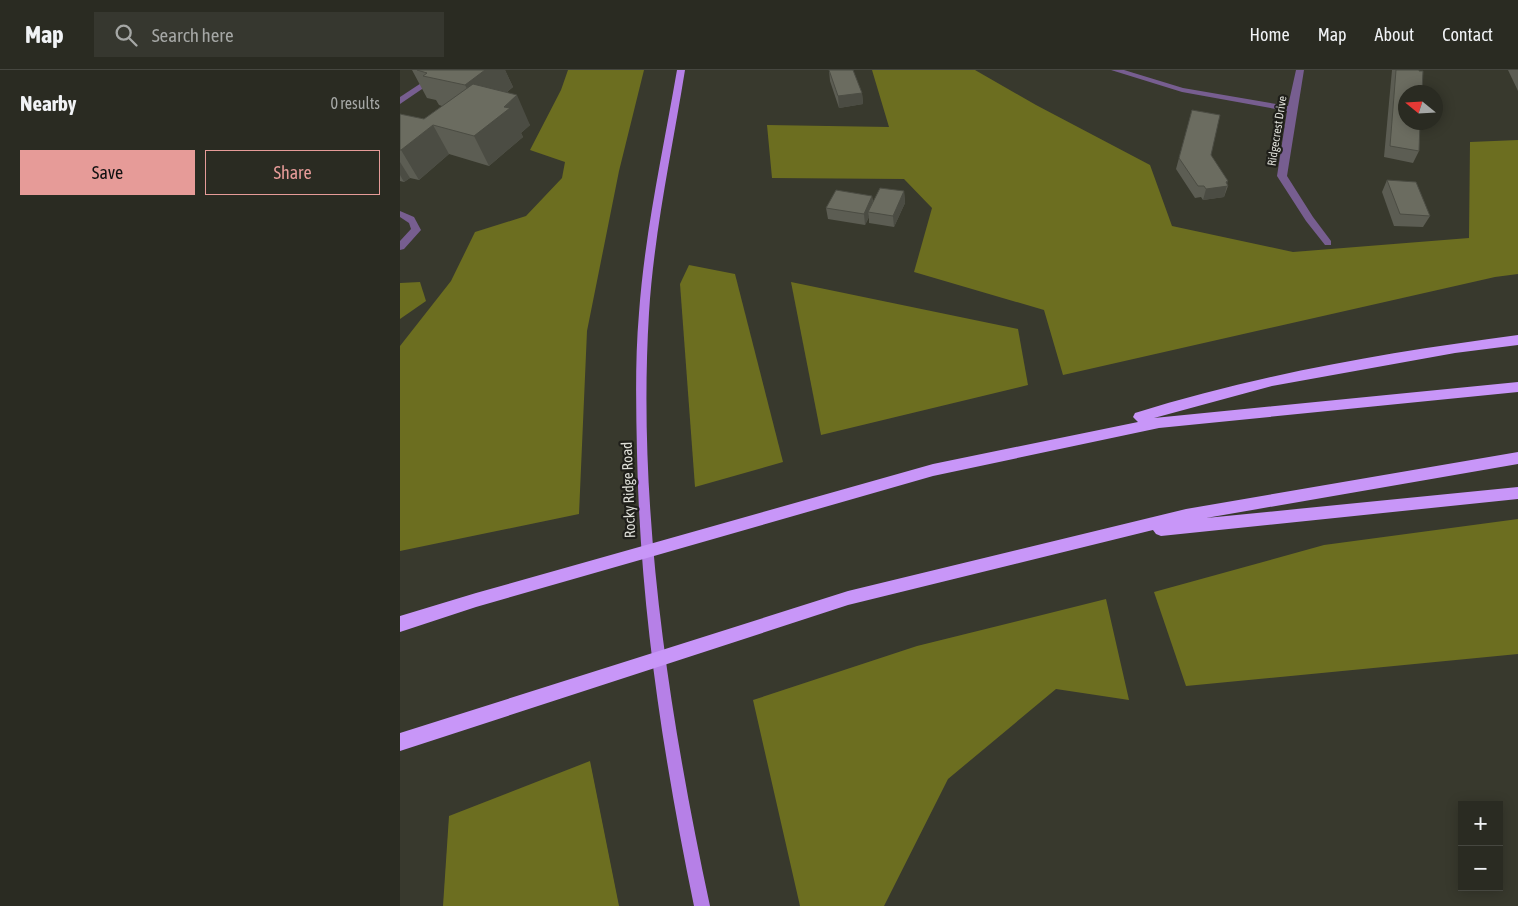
<!DOCTYPE html>
<html lang="en">
<head>
<meta charset="utf-8">
<style>
  :root { --surface:#2a2b22; --page:#36372f; --text:#f1f3f6; --muted:#a5a7a5; --line:#464740; --accent:#e69b98 }
  body { margin:0; font-family:"Asap Condensed",sans-serif; background:var(--page); color:var(--text) }
  .controls { position:absolute; right:15px; bottom:15px; display:grid; overflow:hidden; border-radius:0px; box-shadow:0 2px 12px #0003 }
  .controls button { width:45px; height:45px; display:grid; place-items:center; padding:0; border:0; border-bottom:1px solid var(--line); background:var(--surface); color:var(--text); font:25px sans-serif }
  .compass { position:absolute; left:998px; top:15px; width:45px; height:45px; border-radius:50%; background:var(--surface); box-shadow:0 2px 12px #0003; rotate:288deg }
  .list { margin:0; padding:0; list-style:none }
  h2 { display:flex; justify-content:space-between; align-items:center; height:65px; margin:0; padding:0 20px; font-size:21px }
  h2 small { font-size:16px; font-weight:400; color:var(--muted) }
  .actions { display:flex; gap:10px; padding:15px 20px }
  .actions a { flex:1; padding:11px 0; border:1px solid var(--accent); border-radius:0px; text-align:center; font-size:18px; color:var(--accent) }
  .actions .main { background:var(--accent); color:#111 }
  .icon { flex:none; width:28px; height:28px; fill:none; stroke:currentColor; stroke-width:2; stroke-linecap:round; stroke-linejoin:round }
  .map { position:relative; flex:none; width:1118px; height:836px; overflow:hidden }
  header { display:flex; align-items:center; gap:30px; box-sizing:border-box; height:70px; padding:0 25px; background:var(--surface); border-bottom:1px solid var(--line) }
  header strong { font-size:24px }
  nav { display:flex; gap:28px; margin-inline-start:auto; font-size:18px }
  .search { width:350px; height:45px; background:var(--page); display:flex; align-items:center; gap:12px; box-sizing:border-box; padding:0 18px; border-radius:0px; color:var(--muted); font-size:19px }
  main { display:flex }
  aside { flex:1; background:var(--surface) }
  .map>svg:first-child { display:block }
  .forest { fill:#6c6e20 }
  .lines { fill:none; stroke-linecap:round; stroke-linejoin:round }
  .minor { fill:#775e90; fill-rule:evenodd }
  .major { fill:#b680e7; fill-rule:evenodd }
  .highway { fill:#c896f8; fill-rule:evenodd }
  .wall { fill:#5c5d53 }
  .shaded-wall { fill:#4b4c43 }
  .building { fill:#6b6c60; stroke:#4b4c43 }
  .labels { text-anchor:middle; dominant-baseline:central; stroke-width:4.5; stroke-linejoin:round; paint-order:stroke }
  .far-street-label { font-size:12px; fill:#ddded7; stroke:#1f1f1a }
  .street-label { font-size:15px; fill:#ddded7; stroke:#1f1f1a }
</style>
</head>
<body>
<header>
<strong>Map</strong>
<div class="search"><svg class="icon" aria-label="search" viewBox="0 0 24 24"><circle cx="10" cy="10" r="6"/><path d="M15 15l6 6"/></svg>Search here</div>
<nav><a>Home</a><a>Map</a><a>About</a><a>Contact</a></nav>
</header>
<main>
<aside>
<h2>Nearby<small>0 results</small></h2>
<ul class="list">
</ul>
<div class="actions"><a class="main">Save</a><a>Share</a></div>
</aside>
<div class="map">
<svg width="1118" height="836" viewBox="0 0 1118 836">
  <rect width="100%" height="100%" fill="#38392d"/>
  <g class="forest">
    <polygon points="168,0 244,0 219,101 187,261 179,444 0,481 0,276 51,211 75,162 126,146 162,108 165,92 130,80 161,20"/>
    <polygon points="472,0 575,0 636,35 750,95 772,156 893,182 1069,168 1070,72 1118,70 1118,204 1095,207 663,305 644,240 514,202 532,138 504,109 372,108 367,55 489,57"/>
    <polygon points="289,195 335,204 383,392 295,417 280,214"/>
    <polygon points="20,212 26,231 0,249 0,213"/>
    <polygon points="391,212 618,259 628,315 421,365"/>
    <polygon points="1118,449 1118,584 786,616 754,522 924,475"/>
    <polygon points="706,529 729,630 656,619 548,709 484,836 400,836 353,630 517,576"/>
    <polygon points="190,691 219,836 43,836 49,746"/>
  </g>
  <g class="lines">
    <g class="minor">
      <polygon points="41,0 50,0 0,34 0,27"/>
      <polygon points="711,0 724,0 783,18 888,36 896,0 904,0 887,106 913,147 931,171 931,175 925,175 906,151 877,106 887,41 782,22"/>
      <polygon points="0,141 14,147 21,160 4,179 0,180 0,171 11,159 9,153 0,147"/>
    </g>
    <path class="major" d="M277 0H285C272 81 254 162 249 243 237 439 269 645 310 836H294C263 686 240 536 237 383 236 336 235 289 239 243 245 161 263 81 277 0Z"/>
    <g class="highway">
      <path d="M1118 265V275L1055 283 872 316 754 348 1118 312V322L759 358 533 406 76 537 0 562V546L76 523 533 394 738 352 733 347 735 343C859 304 989 282 1118 265Z"/>
      <polygon points="1118,382 1118,394 806,448 1118,417 1118,429 761,466 756,464 753,460 448,535 0,681 0,663 448,521 786,439"/>
    </g>
  </g>
  <g class="wall">
    <polygon points="12,0 105,0 113,17 106,23 130,55 121,63 123,67 89,96 49,84 19,110 10,108 4,112 0,111 0,44 24,49 42,36 39,35 36,30 27,28"/>
    <polygon points="429,0 462,23 463,34 439,38 430,11"/>
    <polygon points="992,0 1019,0 1019,81 1013,93 984,87"/>
    <polygon points="1108,0 1118,0 1118,21"/>
    <polygon points="792,40 811,85 828,116 824,127 803,130 801,127 795,128 776,99"/>
    <polygon points="987,110 1030,146 1023,157 994,156 982,122"/>
    <polygon points="504,121 505,133 494,157 469,153 469,147 465,155 428,149 426,138 472,126 473,132"/>
  </g>
  <g class="shaded-wall">
    <polygon points="85,0 105,0 113,17 80,44 65,15"/>
    <polygon points="462,23 463,34 439,38 438,26"/>
    <polygon points="117,25 130,55 121,63 123,67 89,96 74,66"/>
    <polygon points="33,55 49,84 19,110 1,80"/>
    <polygon points="0,92 10,108 4,112 0,105"/>
    <polygon points="828,111 824,127 803,130 806,119"/>
    <polygon points="504,121 505,133 494,157 493,146"/>
    <polygon points="472,126 473,137 468,142 469,147 465,155 464,144"/>
  </g>
  <g class="building">
    <polygon points="17,0 85,0 65,15 23,6 27,3"/>
    <polygon points="429,0 453,0 462,23 438,26"/>
    <polygon points="996,0 1019,0 1019,1 1023,1 1022,22 1006,22 1006,52 1020,52 1019,81 990,76"/>
    <polygon points="73,14 117,25 104,37 110,38 74,66 33,55 1,80 0,80 0,44 24,49"/>
    <polygon points="792,40 820,45 811,85 828,111 826,112 828,116 806,119 804,116 798,116 779,88"/>
    <polygon points="987,110 1016,112 1030,146 1000,144"/>
    <polygon points="480,118 504,121 493,146 468,142"/>
    <polygon points="436,120 472,126 464,144 426,138"/>
  </g>
  <g class="labels">
    <g class="far-street-label">
      <text transform="translate(877 61) rotate(-81)">Ridgecrest Drive</text>
    </g>
    <g class="street-label">
      <text transform="translate(228 420) rotate(-92)">Rocky Ridge Road</text>
    </g>
  </g>
</svg>
<div class="controls">
<button>+</button>
<button>−</button>
</div>
<svg class="compass" viewBox="-18 -18 36 36"><path d="M0-13l5 13h-10z" fill="#e53935"/><path d="M0 13l5-13h-10z" fill="#a5a7a5"/></svg>
</div>
</main>
</body>
</html>
